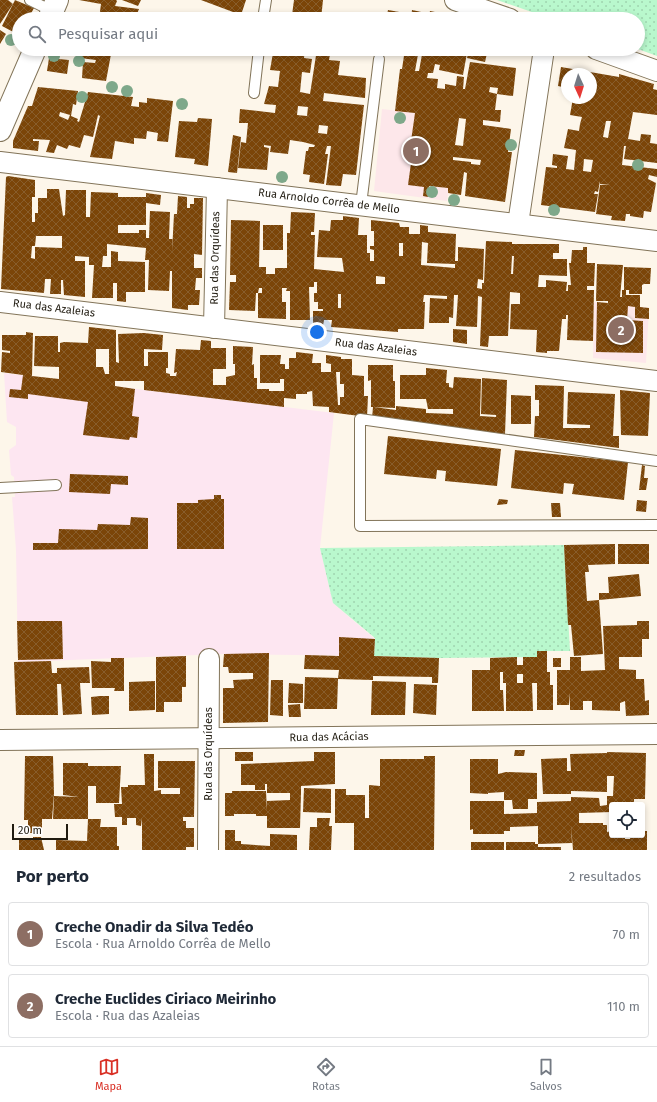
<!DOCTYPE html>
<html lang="pt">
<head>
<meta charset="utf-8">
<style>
  :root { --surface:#fff; --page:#f6f6f7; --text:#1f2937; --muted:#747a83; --line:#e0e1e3; --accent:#d93025 }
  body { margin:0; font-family:"Fira Sans",sans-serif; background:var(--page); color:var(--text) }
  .controls { position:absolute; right:12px; bottom:12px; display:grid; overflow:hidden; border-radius:4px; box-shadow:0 2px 6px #0003 }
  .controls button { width:36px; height:36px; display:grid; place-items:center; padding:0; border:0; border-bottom:1px solid var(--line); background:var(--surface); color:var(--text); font:20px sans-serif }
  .compass { position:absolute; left:561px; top:68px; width:36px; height:36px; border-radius:50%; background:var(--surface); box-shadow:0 2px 6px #0003; rotate:176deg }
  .scale { position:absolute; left:12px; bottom:10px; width:56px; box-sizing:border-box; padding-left:4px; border:2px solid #201b10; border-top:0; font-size:11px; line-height:14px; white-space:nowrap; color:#201b10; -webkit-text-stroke:3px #fff; paint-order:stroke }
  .you { position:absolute; left:317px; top:332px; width:14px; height:14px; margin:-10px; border:3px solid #fff; border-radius:50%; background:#1a73e8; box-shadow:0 0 0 6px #1a73e833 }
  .badge { display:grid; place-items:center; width:26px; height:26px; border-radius:50%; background:var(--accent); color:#fff; font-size:13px; font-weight:700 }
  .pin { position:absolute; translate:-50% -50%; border:2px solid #fff; box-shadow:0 1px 4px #0006 }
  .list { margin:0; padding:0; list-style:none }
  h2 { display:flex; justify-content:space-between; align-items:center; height:52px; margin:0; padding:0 16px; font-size:17px }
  h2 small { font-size:13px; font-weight:400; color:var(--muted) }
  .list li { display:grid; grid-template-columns:26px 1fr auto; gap:12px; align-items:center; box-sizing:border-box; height:64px; margin:0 8px 8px; padding:0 8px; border:1px solid var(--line); border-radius:4px }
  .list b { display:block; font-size:15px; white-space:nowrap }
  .list p { margin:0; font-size:13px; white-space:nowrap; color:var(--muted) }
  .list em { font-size:13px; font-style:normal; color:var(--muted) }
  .icon { flex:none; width:22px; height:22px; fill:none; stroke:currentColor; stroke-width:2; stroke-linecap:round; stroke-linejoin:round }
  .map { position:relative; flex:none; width:657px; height:850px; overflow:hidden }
  .search { position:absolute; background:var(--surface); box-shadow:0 2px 6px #0003; left:12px; right:12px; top:12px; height:44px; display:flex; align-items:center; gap:10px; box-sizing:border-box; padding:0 14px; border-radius:22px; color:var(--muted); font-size:15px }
  .sheet { height:196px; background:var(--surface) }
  nav { display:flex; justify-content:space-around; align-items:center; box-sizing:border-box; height:56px; border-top:1px solid var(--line); background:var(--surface); font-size:11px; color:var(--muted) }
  nav a { display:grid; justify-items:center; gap:2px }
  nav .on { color:var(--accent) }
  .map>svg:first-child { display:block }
  .industrial { fill:#fde6f1 }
  .education { fill:#fde7ea }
  .grass { fill:url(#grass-dots) }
  .building { fill:url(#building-cross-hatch); fill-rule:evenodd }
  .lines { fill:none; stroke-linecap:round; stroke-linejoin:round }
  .service-casing { stroke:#827459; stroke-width:12 }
  .minor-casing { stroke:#827459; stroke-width:22 }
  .tertiary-casing { stroke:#827459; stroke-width:24 }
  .service { stroke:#fff; stroke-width:10 }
  .minor { stroke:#fff; stroke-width:20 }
  .tertiary { stroke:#fff; stroke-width:22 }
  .tree { fill:#7ea88a }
  .labels { text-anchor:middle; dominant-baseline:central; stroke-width:4; stroke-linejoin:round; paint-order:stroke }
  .street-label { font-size:11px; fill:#201b10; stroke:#fff }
</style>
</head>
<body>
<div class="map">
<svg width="657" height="850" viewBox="0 0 657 850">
  <defs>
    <pattern id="grass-dots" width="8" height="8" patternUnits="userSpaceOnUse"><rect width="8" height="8" fill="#b9f8cd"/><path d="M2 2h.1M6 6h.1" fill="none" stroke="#9fd4af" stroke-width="1.8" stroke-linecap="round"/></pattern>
    <pattern id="building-cross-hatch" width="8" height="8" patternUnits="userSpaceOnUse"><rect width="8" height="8" fill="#7b4508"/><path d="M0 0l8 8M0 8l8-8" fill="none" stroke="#885d2b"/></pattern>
  </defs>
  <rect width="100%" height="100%" fill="#fdf6ea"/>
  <polygon class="industrial" points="4,373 334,413 320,548 333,603 375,639 374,656 224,654 18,662 16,550 12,497 15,497 14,477 11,475 9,450 16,445 16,427 7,422"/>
  <g class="education">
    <polygon points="382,109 459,118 447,201 374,191"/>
    <polygon points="594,302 649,308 646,363 593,358"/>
  </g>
  <g class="grass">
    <polygon points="497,0 657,0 657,56 638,49 638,19 552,19"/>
    <polygon points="564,545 570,651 537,651 537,657 439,658 374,656 375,638 333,603 320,548"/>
  </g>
  <g class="building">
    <polygon points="0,0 8,0 13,4 0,24"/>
    <polygon points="15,0 34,8 28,19 19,19 19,35 2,26"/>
    <polygon points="79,0 116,0 117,1 115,6 139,9 135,19 99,19 101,4"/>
    <polygon points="122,0 141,0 138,6"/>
    <polygon points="201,0 246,0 241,15"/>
    <polygon points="294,0 323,0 321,19 292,15"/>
    <polygon points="388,10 405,13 403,19 386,19"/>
    <polygon points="412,10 426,13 425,19 411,19"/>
    <polygon points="430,11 440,13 439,17 443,19 428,19"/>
    <polygon points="280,13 311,18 311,19 279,19"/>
    <polygon points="0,30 6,34 0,44"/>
    <polygon points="81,49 112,49 106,81 82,78 83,62 95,63 96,60 80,58"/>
    <path d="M282 49H305L304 58 312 59 310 73 302 72 300 92 310 94 317 49H331L329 60 340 61 338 75 366 78 365 98 324 93 323 101 364 105 356 175 343 174 341 186 326 185 331 146H327L325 154H328L324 184 309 182 310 175 303 174 306 151H308L309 147H314L315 145 303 142 290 140 288 154 270 152 271 146 264 145V147L269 148 267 170 238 168 241 142 246 143 248 123H239L240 109 275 113 276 105 264 104 269 86 278 87 280 71 270 70 273 53 282 54ZM298 106 308 107 307 116 297 115ZM319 125 328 126 327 134 318 133Z"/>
    <path d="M405 49H419L415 71H419L423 49 443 51 444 49 467 53 463 75 439 70 440 65 435 64 433 73H428L427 78 438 79 437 88 445 89V84L456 86 457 76 464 77 463 89H465L470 62 516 68 513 96 497 94 498 88 490 87 489 92 497 94 495 110H501L500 122 483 120V125L511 129 508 152H512L505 202 465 196 467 173 464 172 461 195 448 193V188L429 186 428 197 423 196 424 187 408 185 414 141H411L415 113 395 111 400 69H402ZM459 118 466 119 463 146 455 145ZM453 157 481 160 480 165 471 164V162L453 160Z"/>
    <polygon points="465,49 488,49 485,62 467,58 469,50"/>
    <polygon points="49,58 69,60 67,74 47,71"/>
    <path d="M561 67 619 77V74L654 84 653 89 657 90V115L633 112 628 139 640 141 641 134 651 135 650 143 657 144V163L624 159 626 146H624L622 165 657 169V177L649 175 648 179 656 183 651 212 644 211 643 218 630 216V214H626L625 221 611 220 612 216 596 214 600 185H610L600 184V181L598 192 595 191 594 194H598L595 212 541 205 546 167 557 168V166L552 165 553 154 568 156 566 169 574 170 576 150 564 148 568 129 579 131 580 124 582 117 570 115 573 98H591V74H567V88L558 86ZM606 121H611L608 138 603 137ZM584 159 593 160 591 172 583 171Z"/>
    <path d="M38 87 78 91 76 105 73 104 71 116 78 119 77 121 79 122 88 92 133 97 131 106 139 107V102L147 103V98L173 101 168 142 157 141 158 133 147 131 146 139 134 138V144L115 141 112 159 90 157 100 116 98 115 93 137 84 135 80 148 69 145 67 149 57 145 54 153 46 152 50 140 33 139V141H39L38 151 13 148V141L28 106H32ZM60 112 70 115 68 120 59 116Z"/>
    <polygon points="198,118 212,119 208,166 194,164 195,159 175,157 179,121 197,122"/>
    <polygon points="233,135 241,137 237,173 228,172"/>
    <path d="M8 176 35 180V197H32V222H35V213H38V198H47V189H59L63 216 65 215 66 190H86V217H90L91 192 118 193V197H146V193L161 195 160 205 146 203V225H118V233H139V230H146V238H149L150 211 170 212 169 239H173L172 252 174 214H177L178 196 187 197V208H190V204H194V198H203L202 255 194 254V268H202V278H196L195 290H200L199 305H188V310L172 308V271H170L169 291 148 290 149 260H145L146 248 107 244V256H103L102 267H111V251L118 252V261L145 262V292H126V302L117 301V283H113V298H92L94 265H89V257L75 256V261H85V297L64 295 63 280H61V294H50L51 279H45L44 293 1 289 6 177ZM36 236H62V248L35 247V259L31 258 32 246H35Z"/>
    <path d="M291 212 315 213 314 232H311V235H315L314 269 344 272 342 258 317 257 319 230 330 231 331 220H343V216L359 218 358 235H367V253H370V261H374V250L370 249V246H374V231H371V220L399 223 400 227H409V234H420V225L428 226V232L456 234 455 261H458V247L484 249 483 280 478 279 477 288 482 289V283H484L486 241 512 242V244H559V253H553V259H567V276L539 275 538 287H546V280L567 282 566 291H568V285H571L569 263H571L572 250H583V247H587V263H595L594 286H587V290H594L593 341 567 340 568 315H566V319H562L559 351H547V353L536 352 537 330 510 329 511 304H520V293L510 292 508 336H489L488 347 480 346 482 297 478 296 477 327 456 326 458 295H454L453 318 449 317V323H429L430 298 447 299V296L426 295H424L423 302H425L424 329H398V332L331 327 332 320H324L323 326 313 325V311H323V309H318V302H314V293H317V282H314V287H309L310 320H290V291H286L287 288H282V302H286V319L258 318V293H262V288H259L258 293H256L255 311 229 310 230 282H236V275H230L231 220 260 221 259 267H266V274H275V268H287V233H290ZM422 242 428 243 427 263 455 264V268L421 265ZM399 243H403V256H399ZM512 256H514L513 274H511ZM376 276 385 277V284H376ZM338 294H341V308H338Z"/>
    <rect x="263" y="225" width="20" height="25"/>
    <polygon points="597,264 623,265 620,297 622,297 622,290 624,290 624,267 651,268 650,284 644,284 642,285 642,294 629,294 629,290 626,290 626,295 640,295 640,307 649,308 649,319 635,318 635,307 628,306 627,320 643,321 643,353 596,352 597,302 608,303 608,301 596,301"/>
    <path d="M89 327 116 330V362L119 363 118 334 144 333 163 335 162 350 144 349V366H148V352H168V368H166V373L170 374V376H176L177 372 174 373 176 349 200 350 201 340 211 341V348H226V369H213V385H226V377L235 375V364H233V346L253 347 252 365 254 364V378H257V389H269V391H284V379H280V383H260V355H281L280 364H285V369H289V358H296V352L313 354 312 363H321V372H331V364L326 363V355L341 357V359H352V375L364 376V396H368L367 417 329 412V407L313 406 312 388V391L307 392V394H296V399L284 398V407L144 390V381H115V386L135 389 132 416 139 417 137 438 130 437 129 440 83 435 88 402 28 394V399L9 397 10 389 21 390 23 375 1 372 2 352 10 353V351L2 350V335H26V332L33 333 32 376 59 379V367L34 366 35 336H58V352H60V343L64 342 88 343ZM96 349H109V374H105L103 367H96ZM336 372H340V384H344V397H340V405H338Z"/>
    <polygon points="453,329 467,330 467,344 453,342"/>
    <polygon points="368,365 393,365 393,381 395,381 395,408 374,407 396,410 396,406 426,409 426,413 453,414 453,409 428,409 426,399 400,399 400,375 426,375 426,368 447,370 446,383 449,383 449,387 453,388 454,377 481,379 480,416 496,417 496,415 481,414 482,378 507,380 505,434 372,418 373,407 371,407 371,380 368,381"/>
    <polygon points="535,385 564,386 563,428 590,428 590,425 567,424 568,392 615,394 613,436 619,436 619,448 534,437 535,416 539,416 539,400 535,400"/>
    <polygon points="620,390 650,393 648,436 621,435"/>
    <polygon points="511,395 531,396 531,424 511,424"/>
    <polygon points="388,436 501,449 497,486 445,481 446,471 437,470 436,479 384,474"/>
    <polygon points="515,450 628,462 624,500 572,494 574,484 564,483 563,494 511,488"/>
    <polygon points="642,465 645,466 644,478 648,478 646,490 639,490"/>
    <polygon points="70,474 128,476 128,485 111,484 110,494 69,492"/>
    <polygon points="214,495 221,495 221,499 224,499 224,549 177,549 177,503 198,503 198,500 214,499"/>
    <polygon points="499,499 508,500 507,504 497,505"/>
    <polygon points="637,500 647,501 646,512 636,511"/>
    <polygon points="551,503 560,503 561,517 552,517"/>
    <polygon points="131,517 148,518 148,549 33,550 33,543 58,543 59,529 97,530 98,524 130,525"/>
    <polygon points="615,544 615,564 588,565 589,572 585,572 587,601 599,600 599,593 609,593 608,577 639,574 641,596 599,600 603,654 574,656 571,625 568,625 564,545"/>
    <rect x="618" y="544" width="31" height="20"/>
    <polygon points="17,621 62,621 63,659 18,660"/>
    <polygon points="637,621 649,621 649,639 642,639 642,657 619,657 619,669 636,670 636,679 644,679 645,701 649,700 649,715 626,716 625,701 620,703 620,711 592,710 592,701 583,701 583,710 570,710 570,693 569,705 557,705 557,670 570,670 570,657 581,657 581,671 605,670 603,626 637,625"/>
    <polygon points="339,637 375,639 374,656 439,658 438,683 432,683 432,677 373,676 373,680 338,679 337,709 304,709 305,677 338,678 339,670 304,669 305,655 339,656"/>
    <path d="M537 651H547V672H550V685H553V710H537V683H532L533 711H506V683H503V672H500V690H503L504 711H472V670H490V658L517 657V665H523V657H537ZM517 674H523V683H517Z"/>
    <polygon points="269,653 268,722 223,723 223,688 234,688 233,680 253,679 253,673 229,673 228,667 223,667 224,654"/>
    <polygon points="186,656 186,687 182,687 182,702 164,702 164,712 156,712 156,657"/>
    <polygon points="111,658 124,658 124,691 114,691 115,688 92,688 91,661 111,662"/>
    <rect x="553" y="658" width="8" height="9"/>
    <polygon points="51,661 52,673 57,673 57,668 89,667 90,683 80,683 82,714 63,715 61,684 57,684 58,715 16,715 14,662"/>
    <polygon points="271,680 283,680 283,716 270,715"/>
    <polygon points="155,681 155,710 129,711 129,682"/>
    <polygon points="372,681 406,682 405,715 371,715"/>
    <polygon points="289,683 303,684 303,703 288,703"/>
    <polygon points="414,684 437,685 436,715 413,713"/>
    <polygon points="100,696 109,696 109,714 92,715 91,697"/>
    <polygon points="300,704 301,717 289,717 288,705"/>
    <polygon points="515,750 525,750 524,756 514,756"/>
    <rect x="235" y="752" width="18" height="9"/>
    <polygon points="314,752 335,752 335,784 301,786 301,793 267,793 267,784 265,784 265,790 255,790 255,785 241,785 241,764 314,761"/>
    <polygon points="607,752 646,753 645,799 634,799 634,805 612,805 612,812 579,813 579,823 603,823 603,825 607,825 607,832 612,831 612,835 625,835 625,839 630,839 630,835 642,835 642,831 647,831 647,850 573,850 571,825 572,843 538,844 538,826 510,827 510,831 504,831 504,834 473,834 473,829 470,830 470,801 504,801 504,814 537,813 537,802 571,801 571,797 599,798 600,806 607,805 607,796 613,796 614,776 607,776 607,792 571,791 571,794 543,794 541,759 567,758 567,771 571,771 570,754 607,753"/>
    <polygon points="144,754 154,754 154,791 161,790 161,794 180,794 180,788 158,788 158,761 195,761 194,817 183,817 183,821 186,821 186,828 194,828 194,847 186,847 186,850 142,850 142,818 141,826 136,825 136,818 127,818 127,825 122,825 122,817 115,817 114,804 122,804 121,787 128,787 128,785 145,785"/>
    <polygon points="25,756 53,756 54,794 52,819 42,819 42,833 28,833 28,820 24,820"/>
    <polygon points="424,756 435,756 434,850 354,850 354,823 335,823 335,789 346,789 346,795 365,795 365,818 369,818 369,785 380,786 380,759 424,759"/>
    <polygon points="470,759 498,759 498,774 506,772 537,773 537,799 528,799 528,809 513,809 512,800 504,800 504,792 488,793 488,794 470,793"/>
    <polygon points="63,763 88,763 88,766 121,766 119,803 96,803 96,786 88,786 88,819 53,819 54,796 79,797 63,795"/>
    <polygon points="304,788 331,789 331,813 303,812"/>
    <polygon points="232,791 266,791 267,811 267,801 290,800 290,793 301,793 300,828 267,828 267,816 256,816 256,814 234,814 234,816 225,816 225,793 232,793"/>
    <polygon points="317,818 330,818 329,826 332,826 331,850 309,850 310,827 317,827"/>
    <polygon points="88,819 101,819 100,827 117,827 117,846 119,846 119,850 56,850 56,840 87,841"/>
    <polygon points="225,830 235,830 235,841 241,841 241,844 270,846 270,834 297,835 297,850 225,850"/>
    <polygon points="33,837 41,837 44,850 19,850 19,840 33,840"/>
    <rect x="471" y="842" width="33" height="8"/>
    <polygon points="506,842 535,842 535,844 538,844 538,847 561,847 561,850 506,850"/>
  </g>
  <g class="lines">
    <g class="service-casing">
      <g id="service">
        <polyline points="30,0 52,11"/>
        <polyline points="263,19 266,0"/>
        <polyline points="254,93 259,49"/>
        <polyline points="361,205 379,59"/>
        <polyline points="657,461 360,419 360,526 657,525"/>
        <polyline points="0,488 56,485"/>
      </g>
    </g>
    <g class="minor-casing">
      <g id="minor">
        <polyline points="455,0 510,19"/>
        <polyline points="596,49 657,71"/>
        <polyline points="0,162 657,241"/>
        <polyline points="518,224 544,49"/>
        <polyline points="0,302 657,381"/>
        <polyline points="214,328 217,188"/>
        <polyline points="0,740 657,734"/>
        <polyline points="208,850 209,659"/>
      </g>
    </g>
    <g class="tertiary-casing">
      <g id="tertiary">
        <polyline points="49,19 57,0"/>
        <polyline points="0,130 35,49"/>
      </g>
    </g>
    <use href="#service" class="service"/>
    <use href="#minor" class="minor"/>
    <use href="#tertiary" class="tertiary"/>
  </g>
  <g class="tree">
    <circle cx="11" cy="40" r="6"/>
    <circle cx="54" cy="56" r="6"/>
    <circle cx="79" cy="61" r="6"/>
    <circle cx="112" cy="87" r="6"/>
    <circle cx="127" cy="91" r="6"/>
    <circle cx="82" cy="97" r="6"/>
    <circle cx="182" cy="104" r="6"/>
    <circle cx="400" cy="118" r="6"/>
    <circle cx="511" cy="145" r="6"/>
    <circle cx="638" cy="165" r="6"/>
    <circle cx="282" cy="177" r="6"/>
    <circle cx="432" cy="192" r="6"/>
    <circle cx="454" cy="200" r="6"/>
    <circle cx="554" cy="210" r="6"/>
  </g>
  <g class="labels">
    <g class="street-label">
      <text transform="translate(329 201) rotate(7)">Rua Arnoldo Corrêa de Mello</text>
      <text transform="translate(215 258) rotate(-89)">Rua das Orquídeas</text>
      <text transform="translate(54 308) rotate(7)">Rua das Azaleias</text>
      <text transform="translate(376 347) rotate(7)">Rua das Azaleias</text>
      <text transform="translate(329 737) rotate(-1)">Rua das Acácias</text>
      <text transform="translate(208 754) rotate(-90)">Rua das Orquídeas</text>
    </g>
  </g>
</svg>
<div class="controls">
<button><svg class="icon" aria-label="locate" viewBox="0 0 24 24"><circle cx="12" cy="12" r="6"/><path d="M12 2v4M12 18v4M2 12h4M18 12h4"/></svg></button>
</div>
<svg class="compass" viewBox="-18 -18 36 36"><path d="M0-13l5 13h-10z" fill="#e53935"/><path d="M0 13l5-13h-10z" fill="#747a83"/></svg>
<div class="scale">20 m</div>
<div class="you"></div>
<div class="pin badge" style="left:416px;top:151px;background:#8d6e63">1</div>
<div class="pin badge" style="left:621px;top:330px;background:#8d6e63">2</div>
<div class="search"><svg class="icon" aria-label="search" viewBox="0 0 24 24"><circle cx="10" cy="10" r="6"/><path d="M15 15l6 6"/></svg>Pesquisar aqui</div>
</div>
<section class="sheet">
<h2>Por perto<small>2 resultados</small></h2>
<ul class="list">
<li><span class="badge" style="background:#8d6e63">1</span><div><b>Creche Onadir da Silva Tedéo</b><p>Escola · Rua Arnoldo Corrêa de Mello</p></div><em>70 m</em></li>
<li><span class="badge" style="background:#8d6e63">2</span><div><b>Creche Euclides Ciriaco Meirinho</b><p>Escola · Rua das Azaleias</p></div><em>110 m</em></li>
</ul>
</section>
<nav>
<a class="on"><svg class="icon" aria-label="map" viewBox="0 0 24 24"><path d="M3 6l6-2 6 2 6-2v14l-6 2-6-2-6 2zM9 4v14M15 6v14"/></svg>Mapa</a>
<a><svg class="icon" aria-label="directions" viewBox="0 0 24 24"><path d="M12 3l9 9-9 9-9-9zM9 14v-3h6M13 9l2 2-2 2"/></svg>Rotas</a>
<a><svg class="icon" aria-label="saved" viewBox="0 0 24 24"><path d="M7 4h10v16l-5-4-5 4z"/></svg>Salvos</a>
</nav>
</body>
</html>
